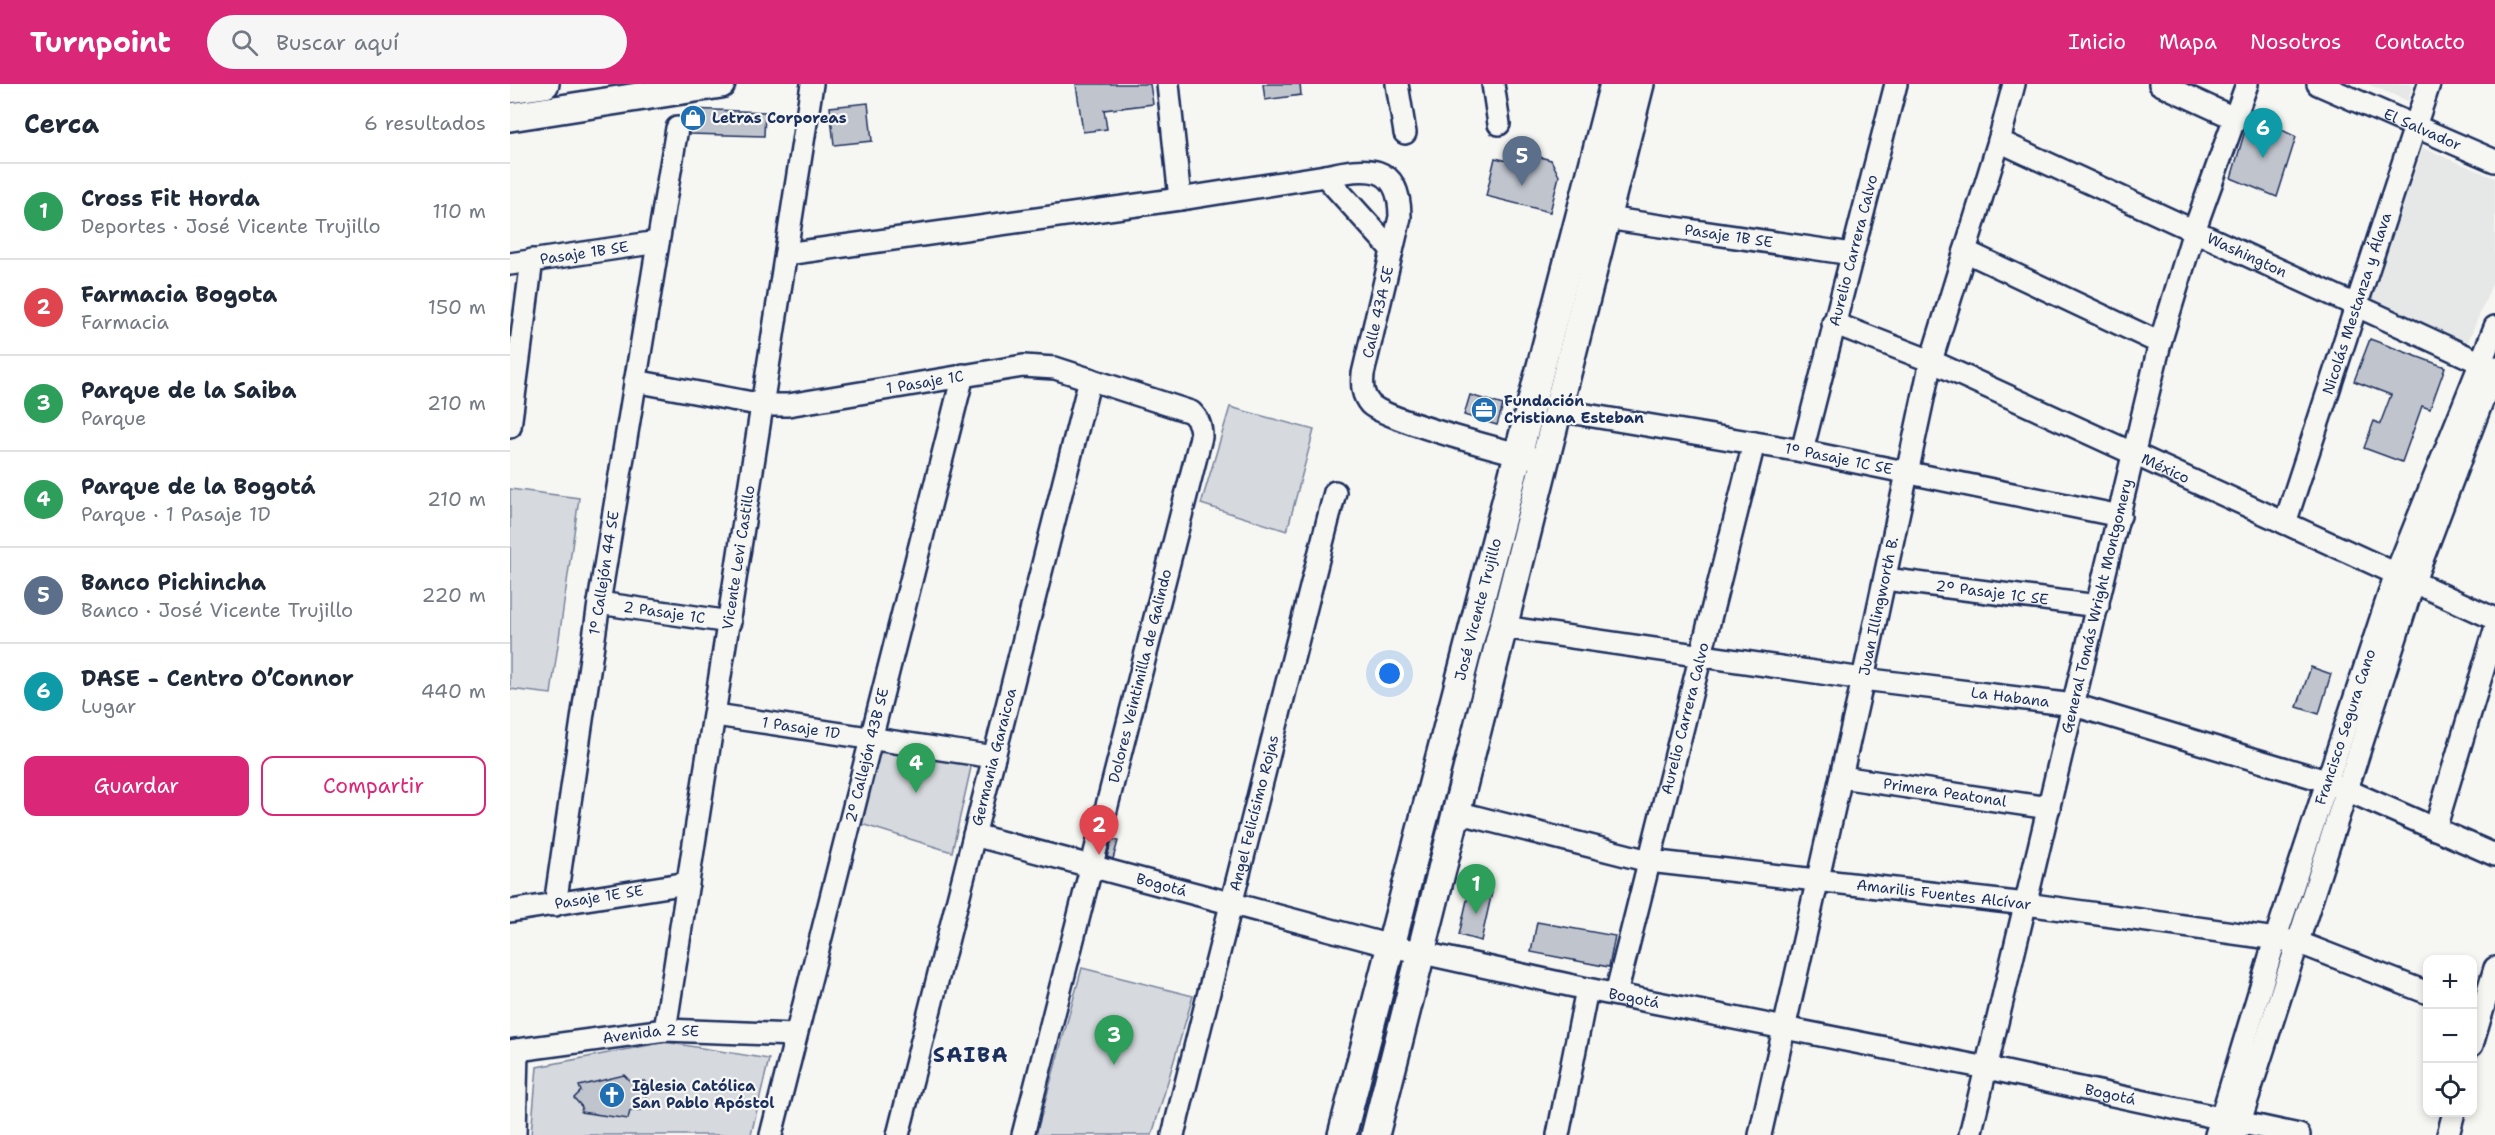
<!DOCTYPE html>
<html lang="es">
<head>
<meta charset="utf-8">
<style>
  :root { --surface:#fff; --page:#f6f6f7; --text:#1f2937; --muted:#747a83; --line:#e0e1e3; --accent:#db2777 }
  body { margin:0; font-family:"Shantell Sans",sans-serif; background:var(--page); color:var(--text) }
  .controls { position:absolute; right:18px; bottom:18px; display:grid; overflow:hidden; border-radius:12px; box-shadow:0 3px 9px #0003 }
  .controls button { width:54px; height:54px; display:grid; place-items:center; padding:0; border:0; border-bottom:2px solid var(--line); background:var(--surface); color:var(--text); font:30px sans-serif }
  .you { position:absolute; left:880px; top:590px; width:21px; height:21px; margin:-15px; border:4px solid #fff; border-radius:50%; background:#1a73e8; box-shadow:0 0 0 9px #1a73e833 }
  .badge { display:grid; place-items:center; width:39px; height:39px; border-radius:50%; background:var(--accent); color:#fff; font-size:20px; font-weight:700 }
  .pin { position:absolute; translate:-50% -50px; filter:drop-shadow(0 2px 3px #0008) }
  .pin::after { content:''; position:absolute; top:32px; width:21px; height:18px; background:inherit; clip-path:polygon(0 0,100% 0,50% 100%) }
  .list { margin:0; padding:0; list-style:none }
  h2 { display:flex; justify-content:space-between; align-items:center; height:78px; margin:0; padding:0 24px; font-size:26px }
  h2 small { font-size:20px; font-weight:400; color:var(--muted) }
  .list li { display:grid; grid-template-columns:39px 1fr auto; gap:18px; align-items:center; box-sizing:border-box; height:96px; padding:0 24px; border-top:2px solid var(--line) }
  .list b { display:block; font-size:22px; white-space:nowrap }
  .list p { margin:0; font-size:20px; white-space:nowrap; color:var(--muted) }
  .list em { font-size:20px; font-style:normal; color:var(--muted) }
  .actions { display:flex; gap:12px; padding:18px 24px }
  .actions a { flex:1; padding:14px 0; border:2px solid var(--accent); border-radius:12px; text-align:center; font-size:21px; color:var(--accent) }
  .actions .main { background:var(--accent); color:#fff }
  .icon { flex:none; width:33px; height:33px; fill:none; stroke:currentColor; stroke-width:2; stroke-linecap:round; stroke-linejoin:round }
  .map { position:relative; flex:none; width:1985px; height:1051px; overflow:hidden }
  header { display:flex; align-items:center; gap:36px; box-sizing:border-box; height:84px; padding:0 30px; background:var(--accent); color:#fff }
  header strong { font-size:28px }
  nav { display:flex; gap:33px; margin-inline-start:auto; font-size:21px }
  .search { width:420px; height:54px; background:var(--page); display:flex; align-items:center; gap:15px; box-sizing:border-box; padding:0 21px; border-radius:33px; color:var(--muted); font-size:22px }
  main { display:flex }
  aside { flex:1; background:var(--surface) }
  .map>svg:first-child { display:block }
  .built { fill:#e6e7e7 }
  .green { fill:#d6d9dd; stroke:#78849e; stroke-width:1.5 }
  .building { fill:#c0c4cd; stroke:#1b2f5e; stroke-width:1.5 }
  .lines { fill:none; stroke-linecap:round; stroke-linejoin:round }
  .minor-casing { stroke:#1b2f5e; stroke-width:26 }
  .major-casing { stroke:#1b2f5e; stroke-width:32 }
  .minor { stroke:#f6f6f2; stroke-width:21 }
  .major { stroke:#f6f6f2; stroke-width:27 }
  .labels { text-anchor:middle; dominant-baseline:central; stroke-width:4.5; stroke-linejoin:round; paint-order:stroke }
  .poi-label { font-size:15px; font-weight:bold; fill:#1b2f5e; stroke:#f6f6f2; text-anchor:start }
  .street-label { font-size:15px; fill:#1b2f5e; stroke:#f6f6f2 }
  .district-label { font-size:21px; font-weight:bold; letter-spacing:1.5px; fill:#1b2f5e; stroke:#f6f6f2 }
</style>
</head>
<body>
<header>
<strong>Turnpoint</strong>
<div class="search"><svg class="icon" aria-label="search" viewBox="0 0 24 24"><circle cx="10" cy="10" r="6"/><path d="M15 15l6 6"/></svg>Buscar aquí</div>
<nav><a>Inicio</a><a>Mapa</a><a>Nosotros</a><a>Contacto</a></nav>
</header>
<main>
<aside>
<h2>Cerca<small>6 resultados</small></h2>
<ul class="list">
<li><span class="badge" style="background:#2e9e5b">1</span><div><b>Cross Fit Horda</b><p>Deportes · José Vicente Trujillo</p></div><em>110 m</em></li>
<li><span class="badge" style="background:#e0444e">2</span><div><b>Farmacia Bogota</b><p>Farmacia</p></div><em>150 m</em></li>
<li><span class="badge" style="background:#2e9e5b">3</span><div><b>Parque de la Saiba</b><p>Parque</p></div><em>210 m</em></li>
<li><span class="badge" style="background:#2e9e5b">4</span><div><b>Parque de la Bogotá</b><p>Parque · 1 Pasaje 1D</p></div><em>210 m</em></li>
<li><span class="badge" style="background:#5c6f8a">5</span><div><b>Banco Pichincha</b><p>Banco · José Vicente Trujillo</p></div><em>220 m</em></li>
<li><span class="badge" style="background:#0f9aa8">6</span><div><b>DASE - Centro O’Connor</b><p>Lugar</p></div><em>440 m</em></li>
</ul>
<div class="actions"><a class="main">Guardar</a><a>Compartir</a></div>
</aside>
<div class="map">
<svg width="1985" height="1051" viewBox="0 0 1985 1051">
  <rect width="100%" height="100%" fill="#f6f6f2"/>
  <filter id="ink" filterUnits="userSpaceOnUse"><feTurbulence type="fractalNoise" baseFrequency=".0167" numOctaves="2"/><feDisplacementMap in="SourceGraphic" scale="12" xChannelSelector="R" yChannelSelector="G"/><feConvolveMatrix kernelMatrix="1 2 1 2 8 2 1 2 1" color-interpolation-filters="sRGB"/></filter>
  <g filter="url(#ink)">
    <g class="built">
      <polygon points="1858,0 1903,0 1898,17"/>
      <polygon points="1913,64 1985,94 1985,193 1958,258 1861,216"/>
    </g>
    <g class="green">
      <polygon points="720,323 804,346 777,447 691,420"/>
      <polygon points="0,405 69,414 41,610 0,605"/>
      <polygon points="370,665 462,679 442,768 348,739"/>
      <polygon points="572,884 683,912 642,1051 526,1051"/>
      <polygon points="155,958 259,975 241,1051 21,1051 27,983"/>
    </g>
    <g class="building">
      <polygon points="566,0 640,0 643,20 594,26 597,45 573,48"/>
      <polygon points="753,0 790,0 791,11 755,16"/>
      <polygon points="358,19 362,57 324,61 320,23"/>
      <polygon points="179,25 255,28 254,52 179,50"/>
      <polygon points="1740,30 1786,53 1767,113 1721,94"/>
      <polygon points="1014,69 1041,76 1049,92 1040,128 976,112 985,74 1011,80"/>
      <polygon points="1860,255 1935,283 1920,325 1912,322 1892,378 1854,364 1864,337 1870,340 1881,311 1844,297"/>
      <polygon points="960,311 993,321 987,341 954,331"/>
      <polygon points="1801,583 1821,590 1809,630 1787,623"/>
      <polygon points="602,755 608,757 603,775 597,773"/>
      <polygon points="960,803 982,808 971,857 949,851"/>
      <polygon points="1027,838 1105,852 1099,883 1021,868"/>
      <polygon points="114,991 121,998 135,997 138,1025 120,1027 118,1035 71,1028 72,1023 64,1014 71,1007 69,1002"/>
    </g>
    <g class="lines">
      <g class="minor-casing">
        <g id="minor">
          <polyline points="658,0 670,115"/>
          <polyline points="887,0 895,49"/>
          <polyline points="983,0 989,40"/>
          <polyline points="1650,0 1724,34"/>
          <path id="s1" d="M1808 0 1985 77"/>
          <path id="s2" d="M1489 57 1982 284"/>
          <path d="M815 92C856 83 890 78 890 133L853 290C852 301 852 311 860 320 875 336 996 367 1023 374"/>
          <path id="s3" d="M1096 134 1342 170"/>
          <polyline points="1455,167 1650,259"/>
          <polyline points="276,170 670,115 815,92 882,166"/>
          <path id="s4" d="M0 180 148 158"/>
          <path id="s5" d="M1323 239 1421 277 1985 535"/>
          <path id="s6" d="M125 297 253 321H278L513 282 545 284 681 328C689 336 691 342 691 353L513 1051"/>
          <path id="s7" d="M1047 326 1292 367 1610 432"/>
          <polyline points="0,343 22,176"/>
          <path id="s8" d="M1292 367 1386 0"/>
          <path id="s9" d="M1775 439 1919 0"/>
          <path id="s10" d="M1375 495 1588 522"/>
          <path id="s11" d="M89 519 220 538"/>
          <path id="s12" d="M993 543 1353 595 1564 621 1816 697 1985 771"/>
          <path id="s13" d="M206 631 484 673"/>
          <path id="s14" d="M1331 693 1539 724"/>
          <path id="s15" d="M946 728 1139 777 1516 820 1787 858 1918 909"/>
          <polyline points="1925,745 1985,546"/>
          <path id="s16" d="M464 751 881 862 1077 905 1477 984 1789 1051"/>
          <polyline points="45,821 89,519 167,44"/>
          <path id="s17" d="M0 827 178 799"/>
          <path id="s18" d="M1106 910 1244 359"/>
          <path id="s19" d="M155 946 302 0"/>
          <polyline points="1962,961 1985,884"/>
          <path id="s20" d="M0 967 155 946 285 951"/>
          <polyline points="1726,1050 1904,497 1985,283"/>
          <polyline points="5,1051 7,966"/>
          <polyline points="261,1051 453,291"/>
          <path id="s21" d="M388 1051 580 295"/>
          <path id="s22" d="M663 1051 825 408"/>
          <polyline points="1048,1051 1077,905"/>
          <path id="s23" d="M1250 1051 1353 595 1421 277 1489 57 1504 0"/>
          <path id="s24" d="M1460 1051 1650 259 1684 147 1737 0"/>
          <path id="s25" d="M1706 1051 1765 856 1886 489 1985 243"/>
          <polyline points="1938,1051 1944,1028"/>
        </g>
      </g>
      <g class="major-casing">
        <g id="major">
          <polyline points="0,5 35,0"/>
          <polyline points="0,33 211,0"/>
          <path id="s26" d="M832 1051 1104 0"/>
          <polyline points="865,1051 1130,0"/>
        </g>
      </g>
      <use href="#minor" class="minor"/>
      <use href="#major" class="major"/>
    </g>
  </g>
  <defs>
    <g id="shop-disc" transform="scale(1.35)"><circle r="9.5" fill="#1f6fb2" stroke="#f6f6f2"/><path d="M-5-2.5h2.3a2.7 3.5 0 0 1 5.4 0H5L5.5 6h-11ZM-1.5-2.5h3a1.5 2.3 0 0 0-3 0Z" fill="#fff"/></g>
    <g id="office-disc" transform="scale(1.35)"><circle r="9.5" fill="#1f6fb2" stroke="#f6f6f2"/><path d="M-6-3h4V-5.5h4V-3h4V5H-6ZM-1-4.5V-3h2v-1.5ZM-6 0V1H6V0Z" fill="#fff"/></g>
    <g id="church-disc" transform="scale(1.35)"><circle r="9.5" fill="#1f6fb2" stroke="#f6f6f2"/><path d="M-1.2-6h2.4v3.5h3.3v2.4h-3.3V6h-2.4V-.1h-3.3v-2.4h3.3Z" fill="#fff"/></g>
  </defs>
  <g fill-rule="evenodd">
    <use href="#shop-disc" x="183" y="34"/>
    <use href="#office-disc" x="974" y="326"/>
    <use href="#church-disc" x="102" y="1011"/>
  </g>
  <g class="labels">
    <g class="poi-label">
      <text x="202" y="34">Letras Corporeas</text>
      <text x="994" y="317">Fundación<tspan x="994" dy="17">Cristiana Esteban</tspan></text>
      <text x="122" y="1002">Iglesia Católica<tspan x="122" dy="17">San Pablo Apóstol</tspan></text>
    </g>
    <g class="street-label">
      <text stroke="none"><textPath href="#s1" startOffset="114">El Salvador</textPath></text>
      <text stroke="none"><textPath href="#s3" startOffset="124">Pasaje 1B SE</textPath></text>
      <text stroke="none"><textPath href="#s8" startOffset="207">Aurelio Carrera Calvo</textPath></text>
      <text stroke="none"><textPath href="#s4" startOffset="75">Pasaje 1B SE</textPath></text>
      <text stroke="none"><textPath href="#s2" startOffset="273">Washington</textPath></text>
      <text stroke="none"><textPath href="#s9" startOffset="231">Nicolás Mestanza y Álava</textPath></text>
      <text transform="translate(868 228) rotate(-77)">Calle 43A SE</text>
      <text stroke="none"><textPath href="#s6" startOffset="294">1 Pasaje 1C</textPath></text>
      <text stroke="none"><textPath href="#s7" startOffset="286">1° Pasaje 1C SE</textPath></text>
      <text stroke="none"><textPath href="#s5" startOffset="363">México</textPath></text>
      <text stroke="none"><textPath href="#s19" startOffset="478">Vicente Levi Castillo</textPath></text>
      <text transform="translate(94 489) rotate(-81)">1º Callejón 44 SE</text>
      <text stroke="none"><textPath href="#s10" startOffset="108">2° Pasaje 1C SE</textPath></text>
      <text stroke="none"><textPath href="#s24" startOffset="544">General Tomás Wright Montgomery</textPath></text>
      <text stroke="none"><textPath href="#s23" startOffset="542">Juan Illingworth B.</textPath></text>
      <text stroke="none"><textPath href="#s26" startOffset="543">José Vicente Trujillo</textPath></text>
      <text stroke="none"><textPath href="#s11" startOffset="66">2 Pasaje 1C</textPath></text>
      <text transform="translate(630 592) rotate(-76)">Dolores Veintimilla de Galindo</text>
      <text stroke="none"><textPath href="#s12" startOffset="512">La Habana</textPath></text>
      <text stroke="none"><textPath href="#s18" startOffset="284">Aurelio Carrera Calvo</textPath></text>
      <text stroke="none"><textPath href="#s25" startOffset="428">Francisco Segura Cano</textPath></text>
      <text stroke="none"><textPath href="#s13" startOffset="86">1 Pasaje 1D</textPath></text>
      <text transform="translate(357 671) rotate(-76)">2º Callejón 43B SE</text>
      <text stroke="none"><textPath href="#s21" startOffset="390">Germania Garaicoa</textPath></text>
      <text stroke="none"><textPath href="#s14" startOffset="105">Primera Peatonal</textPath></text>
      <text stroke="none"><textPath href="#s22" startOffset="332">Angel Felicísimo Rojas</textPath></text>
      <text stroke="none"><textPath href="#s16" startOffset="194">Bogotá</textPath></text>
      <text stroke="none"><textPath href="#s15" startOffset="496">Amarilis Fuentes Alcívar</textPath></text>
      <text stroke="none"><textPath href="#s17" startOffset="90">Pasaje 1E SE</textPath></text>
      <text stroke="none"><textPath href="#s16" startOffset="680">Bogotá</textPath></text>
      <text stroke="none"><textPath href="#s20" startOffset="142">Avenida 2 SE</textPath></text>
      <text stroke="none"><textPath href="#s16" startOffset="1166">Bogotá</textPath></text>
    </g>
    <g class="district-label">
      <text x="461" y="971">SAIBA</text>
    </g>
  </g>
</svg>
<div class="controls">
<button>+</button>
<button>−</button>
<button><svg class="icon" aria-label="locate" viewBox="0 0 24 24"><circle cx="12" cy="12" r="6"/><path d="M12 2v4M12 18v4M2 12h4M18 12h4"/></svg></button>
</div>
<div class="you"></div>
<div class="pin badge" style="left:966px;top:830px;background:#2e9e5b">1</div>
<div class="pin badge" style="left:589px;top:771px;background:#e0444e">2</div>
<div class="pin badge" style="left:604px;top:981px;background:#2e9e5b">3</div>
<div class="pin badge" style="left:406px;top:709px;background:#2e9e5b">4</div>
<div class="pin badge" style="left:1012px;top:102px;background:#5c6f8a">5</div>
<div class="pin badge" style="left:1753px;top:74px;background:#0f9aa8">6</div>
</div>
</main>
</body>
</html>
